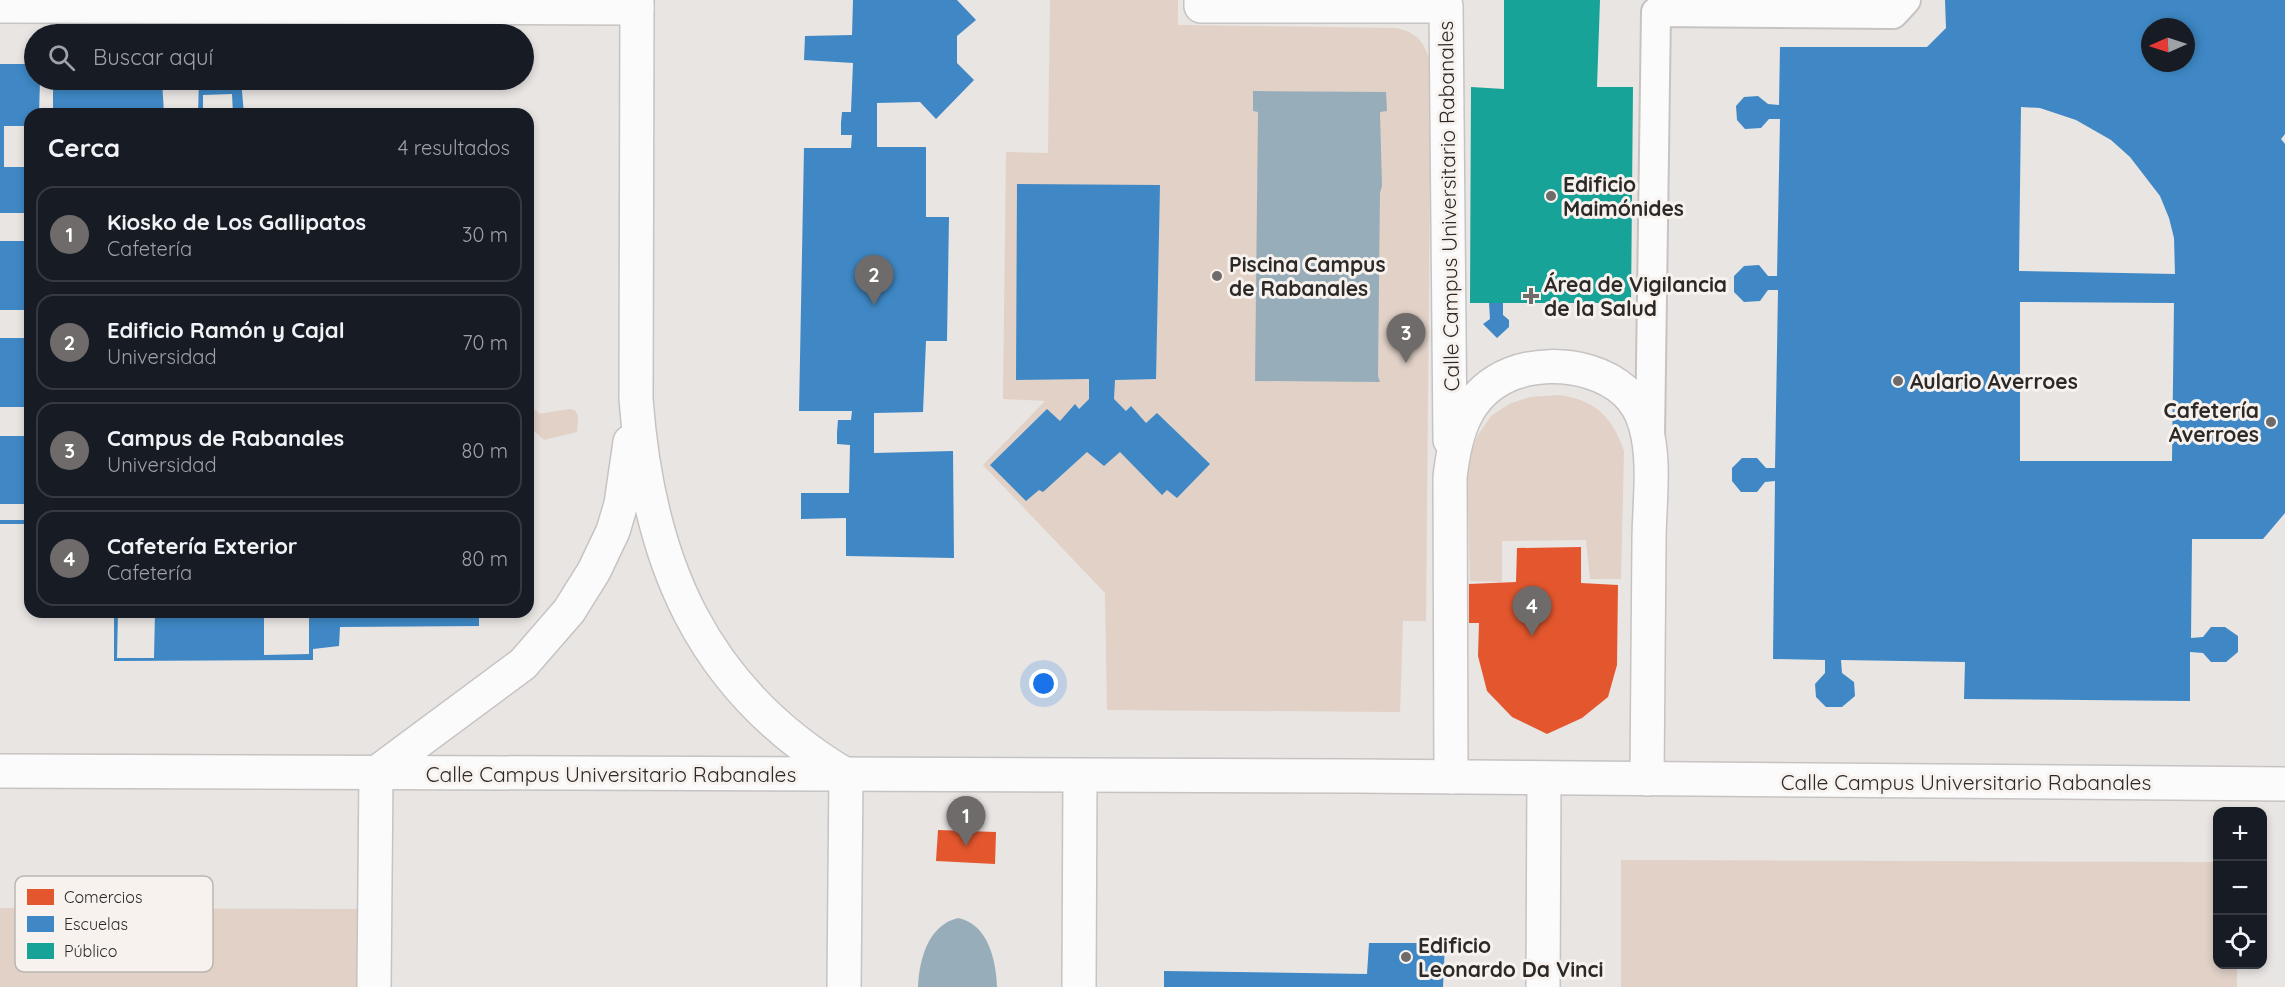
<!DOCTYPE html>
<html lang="es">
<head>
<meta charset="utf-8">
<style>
  :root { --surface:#171b24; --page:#242831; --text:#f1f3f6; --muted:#9ea1a6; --line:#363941; --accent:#6e6b6a }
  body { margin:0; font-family:Quicksand,sans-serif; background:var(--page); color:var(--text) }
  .controls { position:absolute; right:18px; bottom:18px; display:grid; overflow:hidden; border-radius:12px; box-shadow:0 3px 9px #0003 }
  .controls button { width:54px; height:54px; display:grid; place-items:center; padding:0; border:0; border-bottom:2px solid var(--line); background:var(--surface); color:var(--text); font:30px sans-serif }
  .compass { position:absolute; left:2141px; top:18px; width:54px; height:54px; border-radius:50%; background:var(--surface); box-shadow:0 3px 9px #0003; rotate:267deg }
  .you { position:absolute; left:1044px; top:684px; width:21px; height:21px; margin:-15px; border:4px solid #fff; border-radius:50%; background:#1a73e8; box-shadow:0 0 0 9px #1a73e833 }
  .badge { display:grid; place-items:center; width:39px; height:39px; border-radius:50%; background:var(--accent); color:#fff; font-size:20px; font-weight:700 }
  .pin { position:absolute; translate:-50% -50px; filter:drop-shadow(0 2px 3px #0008) }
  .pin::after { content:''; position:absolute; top:32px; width:21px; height:18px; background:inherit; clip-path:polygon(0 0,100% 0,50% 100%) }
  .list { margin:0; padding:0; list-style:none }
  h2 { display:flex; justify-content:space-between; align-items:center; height:78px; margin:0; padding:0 24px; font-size:26px }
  h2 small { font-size:20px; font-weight:400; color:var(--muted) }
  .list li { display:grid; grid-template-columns:39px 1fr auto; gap:18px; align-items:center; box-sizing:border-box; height:96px; margin:0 12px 12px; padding:0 12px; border:2px solid var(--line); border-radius:18px }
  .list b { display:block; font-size:22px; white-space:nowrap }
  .list p { margin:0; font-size:20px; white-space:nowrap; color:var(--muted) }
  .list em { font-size:20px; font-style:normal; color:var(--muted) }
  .icon { flex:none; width:33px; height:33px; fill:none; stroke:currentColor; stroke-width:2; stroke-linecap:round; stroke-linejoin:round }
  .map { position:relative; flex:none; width:2285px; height:987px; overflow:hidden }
  .search { position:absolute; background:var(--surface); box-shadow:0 3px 9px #0003; left:24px; top:24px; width:510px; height:66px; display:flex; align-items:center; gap:15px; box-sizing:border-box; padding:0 21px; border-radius:33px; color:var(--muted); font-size:22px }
  .panel { position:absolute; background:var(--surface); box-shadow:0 3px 9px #0003; left:24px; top:108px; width:510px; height:510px; border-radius:18px }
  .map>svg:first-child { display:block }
  .green { fill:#e1d1c7 }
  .water { fill:#97aeba }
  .shops { fill:#e4572e }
  .schools { fill:#3f88c5; fill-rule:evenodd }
  .public { fill:#17a398 }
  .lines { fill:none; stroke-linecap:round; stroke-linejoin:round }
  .pedestrian-casing { stroke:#c6c3c2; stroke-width:32 }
  .minor-casing { stroke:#c6c3c2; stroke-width:36 }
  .pedestrian { stroke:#fcfbfb; stroke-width:28 }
  .minor { stroke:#fcfbfb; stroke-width:33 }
  .poi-dot { fill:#6e6b6a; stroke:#f8f2ee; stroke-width:2 }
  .labels { text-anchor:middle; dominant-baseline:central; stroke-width:6; stroke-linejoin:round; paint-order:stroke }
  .poi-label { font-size:21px; font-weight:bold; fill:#2c2a29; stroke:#f8f2ee; text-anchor:start }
  .street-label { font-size:21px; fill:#2c2a29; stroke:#f8f2ee }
  .key { fill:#f8f2ee; stroke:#bbb6b3; stroke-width:1.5 }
  .key-label { font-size:16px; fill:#2c2a29 }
</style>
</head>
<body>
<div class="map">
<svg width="2285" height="987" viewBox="0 0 2285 987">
  <rect width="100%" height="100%" fill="#e8e5e3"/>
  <g class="green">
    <path d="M1050 0H1178V25L1395 28C1418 32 1426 44 1431 66L1426 621H1403L1400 712 1107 710 1105 593 983 465 1045 401 1003 399 1006 152 1048 153Z"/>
    <path d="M1559 395C1595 400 1612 416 1624 451L1621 579H1590L1586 540 1502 541V582L1470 581 1467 459 1478 435 1491 416 1509 404 1530 397Z"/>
    <polygon points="569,409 575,410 578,416 577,432 544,440 535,432 528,434 528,411 536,410 539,414"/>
    <polygon points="1621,860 2217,862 2218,964 2237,965 2237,987 1621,987"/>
    <polygon points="0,908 375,909 373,987 0,987"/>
  </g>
  <g class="water">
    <polygon points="1253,91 1386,92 1387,111 1380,112 1382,186 1380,193 1378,376 1380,382 1255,381 1258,112 1253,111"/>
    <path d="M958 918C989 924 996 962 997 987H918C919 960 928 925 958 918Z"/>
  </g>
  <g class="shops">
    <polygon points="1581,547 1581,583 1618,585 1617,665 1608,697 1582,718 1547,734 1512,717 1487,691 1478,656 1479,623 1469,623 1469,584 1516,582 1517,548"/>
    <polygon points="938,830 996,832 995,864 936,861"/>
  </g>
  <g class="schools">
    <polygon points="853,0 957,0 976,20 957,36 957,63 974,80 936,119 920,102 877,103 877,147 926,147 926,217 949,217 947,341 926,341 923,412 874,413 874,453 953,451 954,558 846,556 846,518 801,519 801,493 849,493 850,445 837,444 837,432 838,420 851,420 852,411 799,411 804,148 851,148 852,135 841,135 841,123 842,112 851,112 853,63 804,60 805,36 852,35"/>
    <path d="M1945 0H2285V134L2281 139 2285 144V513L2263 539H2192L2191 638 2203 637 2211 627H2225L2238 636V652L2226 662H2211L2203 653 2190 652V701L1964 699 1965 662 1841 660 1842 673 1854 682 1855 696 1842 707H1826L1816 697 1815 684 1825 673V660L1773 659 1775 481 1765 482 1757 492H1741L1732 481V468L1742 458H1757L1766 468H1775L1778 290H1768L1760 301 1744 302 1734 292V276L1744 266 1759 265 1768 276H1777L1780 119H1769L1761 128 1745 129 1737 120 1736 106 1744 97 1758 96 1768 104 1779 105 1780 47H1927L1946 28ZM2150 27H2186V63H2150ZM2021 107 2040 108 2076 120 2111 140 2130 157 2160 196 2169 218 2174 238 2175 274 2019 271ZM2020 302 2174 303 2172 461H2020Z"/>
    <polygon points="0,64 34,64 34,80 40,80 39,114 30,114 30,126 4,126 4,167 30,167 30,213 0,213"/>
    <polygon points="53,80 162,80 164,114 53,114"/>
    <polygon points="199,80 241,80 244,114 233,114 232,94 203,95 203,114 198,114"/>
    <polygon points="1017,184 1160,185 1156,379 1115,380 1114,399 1126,411 1131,406 1146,423 1157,413 1210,464 1177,498 1167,490 1162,495 1120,452 1104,466 1087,452 1043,492 1039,490 1026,501 990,465 1047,409 1060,421 1075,404 1079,409 1089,399 1089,379 1016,380"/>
    <rect x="0" y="241" width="30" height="69"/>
    <polygon points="1489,303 1503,303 1503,315 1509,320 1509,327 1497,338 1483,324 1490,319"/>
    <rect x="0" y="338" width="30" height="69"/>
    <rect x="0" y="436" width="30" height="68"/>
    <rect x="0" y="520" width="30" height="4"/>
    <polygon points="114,612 118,612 117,658 154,658 155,612 264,612 264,655 309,654 309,612 479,612 479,626 340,627 339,646 313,649 313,660 114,661"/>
    <polygon points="1369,943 1445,943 1443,987 1164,987 1164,971 1367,974"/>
  </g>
  <polygon class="public" points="1504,0 1600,0 1597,87 1633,87 1631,303 1470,303 1471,87 1504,89"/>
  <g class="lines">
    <g class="pedestrian-casing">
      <polyline id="pedestrian" points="1650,436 1656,12 1893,14 1906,0"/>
    </g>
    <g class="minor-casing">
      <g id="minor">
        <path d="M637 0 636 399C648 561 701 689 846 775L844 987"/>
        <polyline points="1201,0 1201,6 1446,6 1450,440"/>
        <polyline points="0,6 637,8"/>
        <polyline points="0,771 1356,776 2285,784"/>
        <path d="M1451 777 1450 477C1455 433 1466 392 1511 374 1557 356 1630 370 1645 424 1656 460 1649 505 1649 542 1648 621 1648 700 1647 779"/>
        <polyline points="374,987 376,773 523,664 569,611 594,571 613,531 621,504 630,442"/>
        <polyline points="1079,987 1080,776"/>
        <polyline points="1543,987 1544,778"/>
      </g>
    </g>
    <use href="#pedestrian" class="pedestrian"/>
    <use href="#minor" class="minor"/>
  </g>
  <g class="poi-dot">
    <circle cx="1551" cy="196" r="6"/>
    <circle cx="1217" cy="276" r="6"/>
    <path d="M1528 287h6v6h6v6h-6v6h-6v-6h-6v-6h6z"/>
    <circle cx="1898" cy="381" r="6"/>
    <circle cx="2271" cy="422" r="6"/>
    <circle cx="1406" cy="957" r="6"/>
  </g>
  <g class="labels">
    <g class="poi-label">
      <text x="1563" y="184">Edificio<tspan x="1563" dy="24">Maimónides</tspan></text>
      <text x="1229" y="264">Piscina Campus<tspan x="1229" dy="24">de Rabanales</tspan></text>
      <text x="1544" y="284">Área de Vigilancia<tspan x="1544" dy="24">de la Salud</tspan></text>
      <text x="1910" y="381">Aulario Averroes</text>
      <text x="2259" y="410" text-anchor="end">Cafetería<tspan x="2259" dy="24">Averroes</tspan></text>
      <text x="1418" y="945">Edificio<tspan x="1418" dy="24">Leonardo Da Vinci</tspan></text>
    </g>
    <g class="street-label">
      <text transform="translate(1448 206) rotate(-91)">Calle Campus Universitario Rabanales</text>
      <text x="611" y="774">Calle Campus Universitario Rabanales</text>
      <text x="1966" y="782">Calle Campus Universitario Rabanales</text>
    </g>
  </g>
  <rect x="15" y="876" width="198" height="96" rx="9" class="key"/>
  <rect x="27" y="889" width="27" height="16" fill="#e4572e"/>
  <rect x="27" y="916" width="27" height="16" fill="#3f88c5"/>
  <rect x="27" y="943" width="27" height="16" fill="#17a398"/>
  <g class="key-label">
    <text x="64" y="903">Comercios</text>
    <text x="64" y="930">Escuelas</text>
    <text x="64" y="957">Público</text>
  </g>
</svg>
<div class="controls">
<button>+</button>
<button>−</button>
<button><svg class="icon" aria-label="locate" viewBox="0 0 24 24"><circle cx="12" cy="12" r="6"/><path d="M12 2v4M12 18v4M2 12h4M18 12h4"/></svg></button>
</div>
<svg class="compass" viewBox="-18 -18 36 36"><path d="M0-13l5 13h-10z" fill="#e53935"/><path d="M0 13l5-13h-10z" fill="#9ea1a6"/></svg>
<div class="you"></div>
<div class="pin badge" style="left:966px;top:846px">1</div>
<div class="pin badge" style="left:874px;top:305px">2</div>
<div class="pin badge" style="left:1406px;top:363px">3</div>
<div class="pin badge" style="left:1532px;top:636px">4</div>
<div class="search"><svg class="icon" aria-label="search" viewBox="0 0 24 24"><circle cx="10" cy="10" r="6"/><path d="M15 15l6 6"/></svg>Buscar aquí</div>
<section class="panel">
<h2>Cerca<small>4 resultados</small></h2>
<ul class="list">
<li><span class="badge">1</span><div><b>Kiosko de Los Gallipatos</b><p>Cafetería</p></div><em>30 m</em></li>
<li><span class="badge">2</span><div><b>Edificio Ramón y Cajal</b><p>Universidad</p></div><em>70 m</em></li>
<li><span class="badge">3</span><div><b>Campus de Rabanales</b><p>Universidad</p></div><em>80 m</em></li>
<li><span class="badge">4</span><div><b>Cafetería Exterior</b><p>Cafetería</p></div><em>80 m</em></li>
</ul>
</section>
</div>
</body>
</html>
